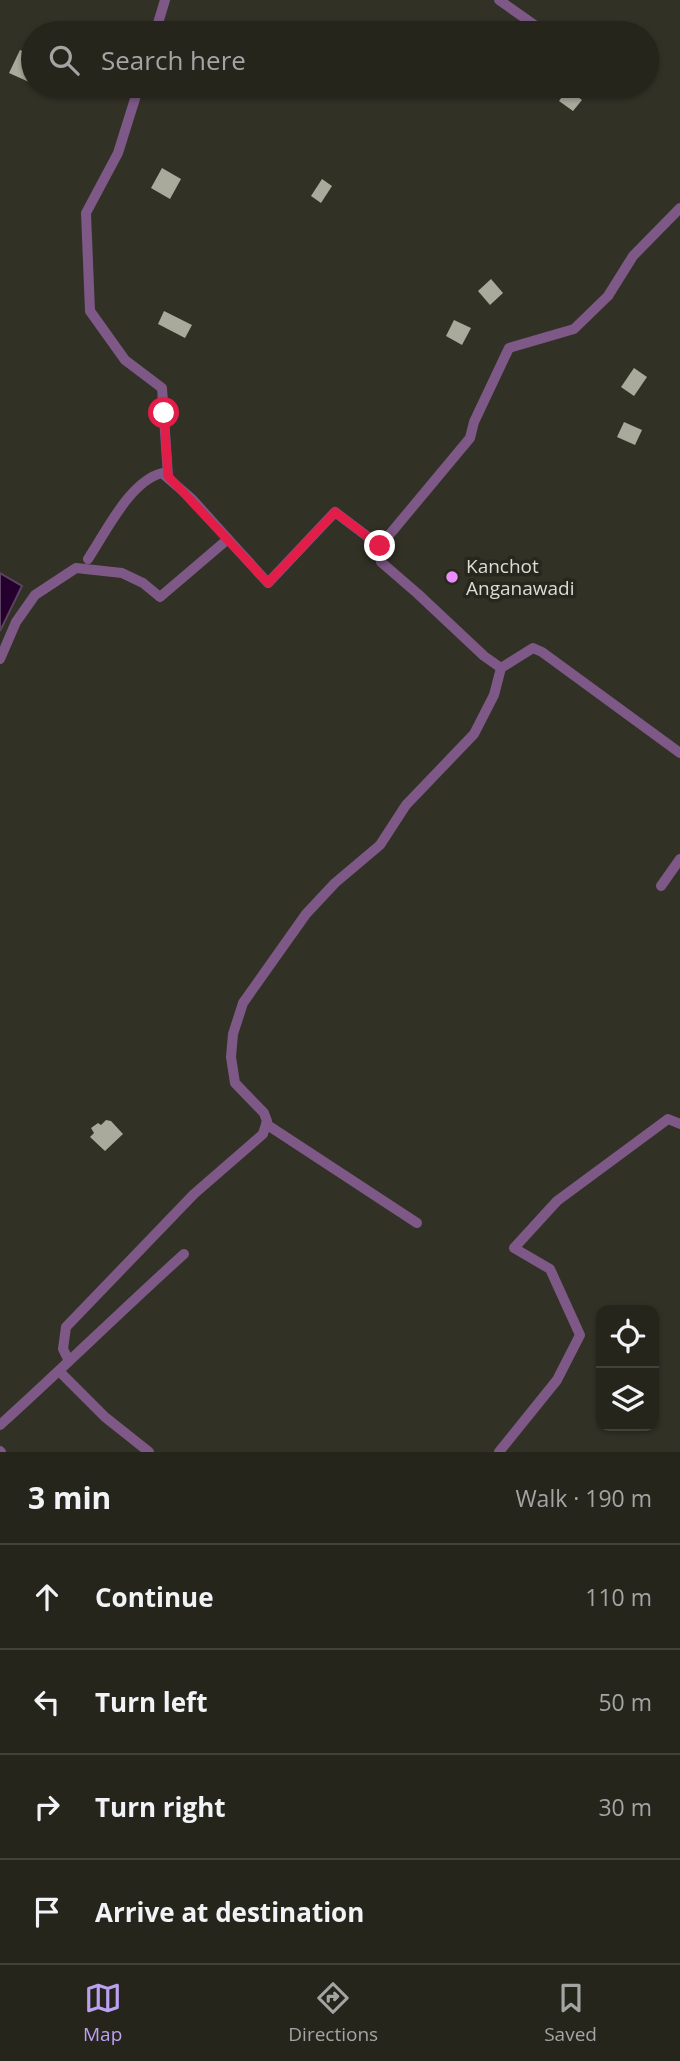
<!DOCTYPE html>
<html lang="en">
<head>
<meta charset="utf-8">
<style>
  :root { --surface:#25251c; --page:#313129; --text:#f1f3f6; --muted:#a3a5a3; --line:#42423b; --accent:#bca0f2 }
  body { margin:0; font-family:"Open Sans",sans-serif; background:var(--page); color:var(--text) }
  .controls { position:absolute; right:21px; bottom:21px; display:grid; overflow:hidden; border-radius:14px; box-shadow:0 2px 5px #0004 }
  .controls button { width:63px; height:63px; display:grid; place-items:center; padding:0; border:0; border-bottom:2px solid var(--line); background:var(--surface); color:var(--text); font:35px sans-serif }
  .stop { position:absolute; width:21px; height:21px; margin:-16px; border:5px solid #e11d48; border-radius:50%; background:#fff }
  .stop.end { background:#e11d48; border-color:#fff; box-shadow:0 2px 7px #0008 }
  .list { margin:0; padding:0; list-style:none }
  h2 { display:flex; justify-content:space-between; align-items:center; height:91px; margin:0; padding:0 28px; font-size:30px }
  h2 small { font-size:23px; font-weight:400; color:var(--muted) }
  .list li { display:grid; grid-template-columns:46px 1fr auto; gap:21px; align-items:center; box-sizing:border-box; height:105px; padding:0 28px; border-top:2px solid var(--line) }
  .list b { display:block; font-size:26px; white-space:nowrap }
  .list em { font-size:23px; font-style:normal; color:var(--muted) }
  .icon { flex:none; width:38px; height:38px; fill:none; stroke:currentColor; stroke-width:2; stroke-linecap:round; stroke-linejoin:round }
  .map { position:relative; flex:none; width:680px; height:1452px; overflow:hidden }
  .search { position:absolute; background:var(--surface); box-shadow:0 2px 5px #0004; left:21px; right:21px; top:21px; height:77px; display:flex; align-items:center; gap:18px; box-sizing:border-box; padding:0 24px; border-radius:38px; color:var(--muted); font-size:26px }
  .sheet { height:511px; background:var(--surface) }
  nav { display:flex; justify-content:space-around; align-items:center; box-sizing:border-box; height:98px; border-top:2px solid var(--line); background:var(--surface); font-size:19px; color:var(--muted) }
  nav a { display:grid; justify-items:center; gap:4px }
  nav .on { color:var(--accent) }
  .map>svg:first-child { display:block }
  .water { fill:#25002e; stroke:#5c4260; stroke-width:2 }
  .building { fill:#a9a99c }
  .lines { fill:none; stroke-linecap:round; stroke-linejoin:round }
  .minor { stroke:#7e5886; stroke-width:10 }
  .route { stroke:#e11d48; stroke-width:9 }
  .poi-dot { fill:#e98dfe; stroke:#27271d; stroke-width:2.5 }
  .labels { text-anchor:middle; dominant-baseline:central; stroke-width:7; stroke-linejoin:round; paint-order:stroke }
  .poi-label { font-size:19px; fill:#dcdcd5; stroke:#27271d; text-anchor:start }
</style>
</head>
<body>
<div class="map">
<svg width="680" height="1452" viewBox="0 0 680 1452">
  <rect width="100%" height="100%" fill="#313126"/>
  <polygon class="water" points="0,573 22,586 0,631"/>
  <g class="building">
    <polygon points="20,50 33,56 33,73 29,82 9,73"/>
    <polygon points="570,86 587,86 578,97 582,100 573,111 559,101"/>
    <polygon points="162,168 181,179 170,199 151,188"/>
    <polygon points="322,179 332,186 321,203 311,196"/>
    <polygon points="491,279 503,293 490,305 478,291"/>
    <polygon points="164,311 192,325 185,338 158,324"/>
    <polygon points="454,320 471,328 462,345 446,336"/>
    <polygon points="634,368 647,377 634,396 621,387"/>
    <polygon points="624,422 642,430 635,445 617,437"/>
    <polygon points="106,1120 111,1121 123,1134 105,1151 90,1137 94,1133 91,1128 98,1123 101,1125"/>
  </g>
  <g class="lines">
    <g class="minor">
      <polyline points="499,0 546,33"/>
      <polyline points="155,33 165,0"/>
      <polyline points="139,86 118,153 86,213 90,311 125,360 162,388 168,476"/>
      <polyline points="606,86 614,92"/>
      <path d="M88 559C106 532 130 481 162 473L192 499 228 539"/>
      <polyline points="0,659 16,622 35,595 76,568 122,573 143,583 160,597 228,539 268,583 335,512 380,546 470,438 474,422 509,348 574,329 608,296 633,256 680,208"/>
      <polyline points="501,668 533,648 542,652 680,753"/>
      <polyline points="661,886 680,859"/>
      <polyline points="266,1124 417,1223"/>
      <polyline points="69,1361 63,1349 66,1327 194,1194 263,1134 267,1121 264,1113 235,1083 231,1057 233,1034 243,1003 306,914 335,883 380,845 406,805 474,734 494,695 501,668 484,656 418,594 381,562 380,546"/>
      <polyline points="59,1371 105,1417 149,1452"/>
      <path d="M0 1425C62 1369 122 1310 184 1254"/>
      <polyline points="0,1451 1,1452"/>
      <polyline points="499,1452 557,1380 580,1335 550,1269 514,1248 557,1201 668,1119 680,1124"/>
    </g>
  </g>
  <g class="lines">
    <polyline class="route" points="164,413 168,476 268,583 335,512 380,546"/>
  </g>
  <circle class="poi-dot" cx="452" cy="577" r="7"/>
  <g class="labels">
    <g class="poi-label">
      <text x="466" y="566">Kanchot<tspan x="466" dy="22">Anganawadi</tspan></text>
    </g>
  </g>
</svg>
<div class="controls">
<button><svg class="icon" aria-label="locate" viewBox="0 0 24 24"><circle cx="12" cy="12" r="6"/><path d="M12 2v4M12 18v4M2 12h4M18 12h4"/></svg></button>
<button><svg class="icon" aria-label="layers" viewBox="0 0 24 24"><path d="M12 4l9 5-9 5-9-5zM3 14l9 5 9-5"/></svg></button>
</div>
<div class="stop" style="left:164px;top:413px"></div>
<div class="stop end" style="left:380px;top:546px"></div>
<div class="search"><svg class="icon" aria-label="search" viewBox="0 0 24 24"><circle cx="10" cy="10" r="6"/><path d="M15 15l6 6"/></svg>Search here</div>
</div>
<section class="sheet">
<h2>3 min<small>Walk · 190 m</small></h2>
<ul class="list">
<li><svg class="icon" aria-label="ahead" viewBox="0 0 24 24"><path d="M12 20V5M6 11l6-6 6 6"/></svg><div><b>Continue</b></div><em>110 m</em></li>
<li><svg class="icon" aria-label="left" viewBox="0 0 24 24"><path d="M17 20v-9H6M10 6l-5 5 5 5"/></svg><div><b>Turn left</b></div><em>50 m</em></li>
<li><svg class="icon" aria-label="right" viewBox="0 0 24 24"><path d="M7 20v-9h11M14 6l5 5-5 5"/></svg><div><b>Turn right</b></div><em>30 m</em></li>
<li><svg class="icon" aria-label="arrive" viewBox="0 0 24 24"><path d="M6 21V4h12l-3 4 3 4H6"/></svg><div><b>Arrive at destination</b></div></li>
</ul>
</section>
<nav>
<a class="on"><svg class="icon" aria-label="map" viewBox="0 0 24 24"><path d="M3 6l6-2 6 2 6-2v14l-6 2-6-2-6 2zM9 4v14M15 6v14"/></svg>Map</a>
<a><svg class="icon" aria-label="directions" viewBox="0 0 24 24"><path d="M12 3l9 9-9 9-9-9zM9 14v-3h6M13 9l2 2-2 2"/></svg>Directions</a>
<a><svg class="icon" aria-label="saved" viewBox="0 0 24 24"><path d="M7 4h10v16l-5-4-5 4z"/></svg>Saved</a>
</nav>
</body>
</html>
